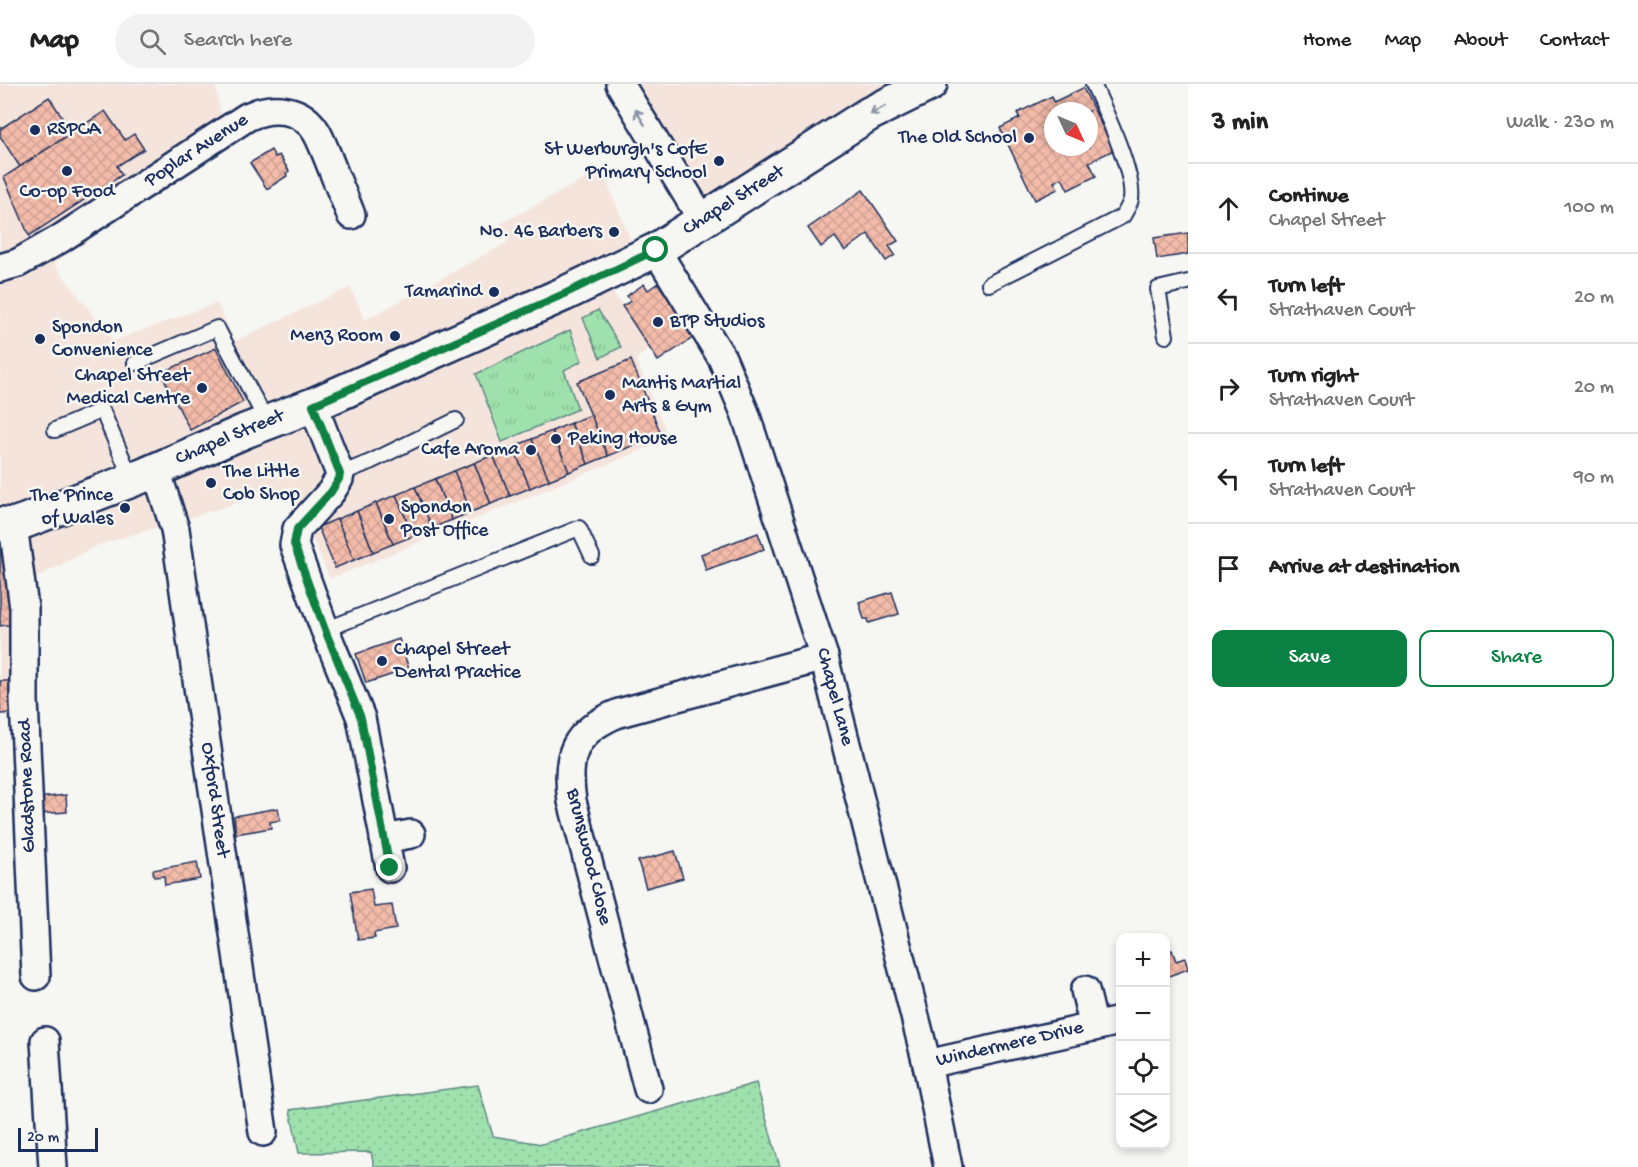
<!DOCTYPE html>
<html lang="en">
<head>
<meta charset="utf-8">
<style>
  :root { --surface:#fff; --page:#f2f2f2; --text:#222; --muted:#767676; --line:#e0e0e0; --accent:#0b8043 }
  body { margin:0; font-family:"Gochi Hand",sans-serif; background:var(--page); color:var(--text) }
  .controls { position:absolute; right:18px; bottom:18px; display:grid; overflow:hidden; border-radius:12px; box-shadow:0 3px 9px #0003 }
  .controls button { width:54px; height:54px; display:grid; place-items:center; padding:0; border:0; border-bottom:2px solid var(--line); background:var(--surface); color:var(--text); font:30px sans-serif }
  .compass { position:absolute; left:1044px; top:18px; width:54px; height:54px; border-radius:50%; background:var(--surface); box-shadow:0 3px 9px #0003; rotate:134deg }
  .scale { position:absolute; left:18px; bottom:15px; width:80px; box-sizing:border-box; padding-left:6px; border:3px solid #1b2f5e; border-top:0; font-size:16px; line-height:21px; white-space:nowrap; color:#1b2f5e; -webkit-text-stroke:4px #f6f6f2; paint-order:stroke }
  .stop { position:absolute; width:18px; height:18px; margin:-14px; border:4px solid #0b8043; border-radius:50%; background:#fff }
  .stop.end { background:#0b8043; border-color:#fff; box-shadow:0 2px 6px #0008 }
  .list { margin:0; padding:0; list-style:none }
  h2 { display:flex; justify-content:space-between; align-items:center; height:78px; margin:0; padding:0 24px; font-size:26px }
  h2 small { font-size:20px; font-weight:400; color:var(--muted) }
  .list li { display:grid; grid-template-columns:39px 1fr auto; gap:18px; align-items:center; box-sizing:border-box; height:90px; padding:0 24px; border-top:2px solid var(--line) }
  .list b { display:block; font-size:22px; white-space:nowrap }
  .list p { margin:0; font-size:20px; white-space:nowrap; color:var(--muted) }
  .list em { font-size:20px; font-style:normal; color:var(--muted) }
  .actions { display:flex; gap:12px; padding:18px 24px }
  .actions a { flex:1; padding:14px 0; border:2px solid var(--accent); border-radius:12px; text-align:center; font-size:21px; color:var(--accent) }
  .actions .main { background:var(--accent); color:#fff }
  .icon { flex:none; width:33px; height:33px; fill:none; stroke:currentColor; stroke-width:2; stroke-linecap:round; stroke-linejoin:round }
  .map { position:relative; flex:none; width:1188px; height:1083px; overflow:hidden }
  header { display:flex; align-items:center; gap:36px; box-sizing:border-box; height:84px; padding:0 30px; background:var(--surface); border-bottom:2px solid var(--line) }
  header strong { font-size:28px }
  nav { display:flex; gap:33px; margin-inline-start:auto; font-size:21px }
  .search { width:420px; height:54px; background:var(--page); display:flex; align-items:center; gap:15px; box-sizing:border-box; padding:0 21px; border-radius:33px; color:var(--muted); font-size:22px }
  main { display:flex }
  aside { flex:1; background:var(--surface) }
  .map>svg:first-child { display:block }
  .built { fill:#f5e4dc }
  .grass { fill:url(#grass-tufts); stroke:#5d8885; stroke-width:1.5 }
  .park { fill:url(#park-dots); stroke:#5d8885; stroke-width:1.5 }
  .building { fill:url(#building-cross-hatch); stroke:#1b2f5e; stroke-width:1.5; fill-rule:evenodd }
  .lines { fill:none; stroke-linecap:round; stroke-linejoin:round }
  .lane-casing { stroke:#1b2f5e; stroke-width:18 }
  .street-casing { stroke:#1b2f5e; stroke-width:32 }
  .secondary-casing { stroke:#1b2f5e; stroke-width:38 }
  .lane { stroke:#f6f6f2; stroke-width:14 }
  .street { stroke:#f6f6f2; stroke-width:27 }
  .secondary { stroke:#f6f6f2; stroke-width:33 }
  .oneway { stroke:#8892a8 }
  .route { stroke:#0b8043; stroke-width:8 }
  .poi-dot { fill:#1b2f5e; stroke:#f6f6f2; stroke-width:2 }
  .labels { text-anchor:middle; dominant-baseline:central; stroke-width:5; stroke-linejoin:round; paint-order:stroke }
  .poi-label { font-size:20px; fill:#1b2f5e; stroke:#f6f6f2; text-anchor:start }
  .street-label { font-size:20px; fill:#1b2f5e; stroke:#f6f6f2 }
</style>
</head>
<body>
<header>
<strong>Map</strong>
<div class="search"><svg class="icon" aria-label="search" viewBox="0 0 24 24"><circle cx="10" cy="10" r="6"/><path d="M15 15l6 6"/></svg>Search here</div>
<nav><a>Home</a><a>Map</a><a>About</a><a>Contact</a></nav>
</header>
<main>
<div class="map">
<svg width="1188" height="1083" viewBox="0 0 1188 1083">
  <defs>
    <pattern id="grass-tufts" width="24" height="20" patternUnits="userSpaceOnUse" patternTransform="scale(1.5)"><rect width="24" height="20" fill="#9fe1ac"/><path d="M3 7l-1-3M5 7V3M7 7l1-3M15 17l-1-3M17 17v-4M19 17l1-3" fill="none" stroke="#88c196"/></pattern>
    <pattern id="park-dots" width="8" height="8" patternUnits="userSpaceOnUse" patternTransform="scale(1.5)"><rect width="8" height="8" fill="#9fe1ac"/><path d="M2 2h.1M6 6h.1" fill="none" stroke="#88c196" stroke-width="1.8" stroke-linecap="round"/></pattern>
    <pattern id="building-cross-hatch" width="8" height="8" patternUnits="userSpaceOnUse" patternTransform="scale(1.5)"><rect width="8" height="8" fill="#f3bba9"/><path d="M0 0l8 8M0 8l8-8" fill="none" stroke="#d0a194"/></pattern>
  </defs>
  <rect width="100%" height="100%" fill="#f6f6f2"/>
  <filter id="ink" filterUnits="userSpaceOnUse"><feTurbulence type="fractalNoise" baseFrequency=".0167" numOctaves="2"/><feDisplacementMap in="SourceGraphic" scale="12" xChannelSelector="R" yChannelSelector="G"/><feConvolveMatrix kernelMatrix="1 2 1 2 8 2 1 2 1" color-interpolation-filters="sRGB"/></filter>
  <g filter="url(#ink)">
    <g class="built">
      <polygon points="0,0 215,0 227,63 53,179 113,257 217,219 235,257 350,203 365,236 508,158 500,140 602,86 631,157 591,175 650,264 636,275 669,355 330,495 291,403 98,461 17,504 21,631 0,632"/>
      <polygon points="626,0 893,0 832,35 698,120"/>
    </g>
    <g class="grass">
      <polygon points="598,226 621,263 600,274 583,234"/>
      <polygon points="570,246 582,277 564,286 578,325 502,358 476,290"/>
    </g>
    <polygon class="park" points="756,999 780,1083 374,1083 371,1068 299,1069 290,1026 478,1001 493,1052 542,1060"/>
    <g class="building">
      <path d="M1083 4 1114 66 1089 78 1096 92 1068 106 1062 94 1054 98 1058 105 1035 116 1000 44 1020 34 1017 29 1052 12 1054 18ZM1053 27H1089V63H1053Z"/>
      <polygon points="49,13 72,48 20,83 0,52 0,45"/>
      <polygon points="105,27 125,56 134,50 144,65 117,82 122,91 29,152 4,93"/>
      <polygon points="271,66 275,73 279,71 289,87 286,90 287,92 267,105 250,79"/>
      <polygon points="863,106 898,157 889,162 895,171 886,177 868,150 845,167 835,153 821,163 808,144"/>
      <polygon points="1188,149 1188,170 1157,175 1154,154"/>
      <polygon points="658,199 694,253 658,277 622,222 631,217 627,212 644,200 648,206"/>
      <polygon points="216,264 243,318 190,346 161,289"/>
      <polygon points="631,276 661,350 608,372 577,298"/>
      <polygon points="591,331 608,372 588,380 571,339"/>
      <polygon points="571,339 588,380 569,388 552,347"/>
      <polygon points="552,347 569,388 549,396 532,355"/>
      <polygon points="532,355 549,396 530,404 513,363"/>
      <polygon points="513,363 530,404 510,412 493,371"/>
      <polygon points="493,371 510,412 491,420 474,379"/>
      <polygon points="474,379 491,420 471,428 454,387"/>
      <polygon points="454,387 471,428 452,436 435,395"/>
      <polygon points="435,395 452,436 432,444 415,403"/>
      <polygon points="415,403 432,444 413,452 396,411"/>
      <polygon points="396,411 413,452 393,460 376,419"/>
      <polygon points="376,419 393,460 373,468 357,427"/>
      <polygon points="357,427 373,468 354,476 337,435"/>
      <polygon points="337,435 354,476 335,484 318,443"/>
      <polygon points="758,449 764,465 706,486 701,470"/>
      <polygon points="0,464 4,465 14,540 0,542"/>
      <polygon points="892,508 899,530 869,539 868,535 864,535 859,518"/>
      <polygon points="399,555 409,585 366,599 356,570"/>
      <polygon points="0,597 18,597 18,629 0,630"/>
      <polygon points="66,711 67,728 38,730 37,714"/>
      <polygon points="278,724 280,736 270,738 271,744 236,750 234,732"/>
      <polygon points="675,767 683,794 646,804 638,777"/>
      <polygon points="197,778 200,795 165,801 164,792 154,793 153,786"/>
      <polygon points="371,805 374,823 392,821 396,845 374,849 375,854 358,856 350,808"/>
      <polygon points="1172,866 1176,877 1185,874 1188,885 1166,893 1166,868"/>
    </g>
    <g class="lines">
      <g class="lane-casing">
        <g id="lane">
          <path d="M989 200 1123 132C1126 126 1130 121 1131 115 1135 90 1104 24 1093 0"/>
          <polyline points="1166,252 1158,205 1188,198"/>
          <polyline points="135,279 217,244 267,338"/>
          <polyline points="55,346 102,326 132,396"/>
          <polyline points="340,390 370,378 456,336"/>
          <polyline points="325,546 579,444 592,472"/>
        </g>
      </g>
      <g class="street-casing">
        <g id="street">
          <polyline points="620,0 703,137"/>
          <polyline points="656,166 722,274 745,329 824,573 927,980 948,1083"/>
          <path d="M0 184 18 179 60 155 247 33C272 21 302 23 317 49 323 60 327 72 332 84 338 100 345 115 351 131"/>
          <polyline points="313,321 340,390 339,395 331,408 297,445 294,461 325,546 361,634 390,784"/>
          <polyline points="156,386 175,445 263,1048"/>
          <polyline points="13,441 24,524 24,616 36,892"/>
          <polyline points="384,755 411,750"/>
          <polyline points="1085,906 1094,943"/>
          <polyline points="45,957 53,1083"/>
          <polyline points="927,980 1120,937"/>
          <path d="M648 1005 572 717C565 671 574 647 619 629L824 573"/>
        </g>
      </g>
      <g class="secondary-casing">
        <polyline id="secondary" points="0,440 13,441 25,437 142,392 245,347 313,321 564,210 656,166 869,30 930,0"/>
      </g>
      <use href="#lane" class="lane"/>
      <use href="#street" class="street"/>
      <use href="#secondary" class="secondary"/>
    </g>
    <defs><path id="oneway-shaft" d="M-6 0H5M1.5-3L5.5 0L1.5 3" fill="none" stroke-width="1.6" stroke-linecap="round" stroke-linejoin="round" transform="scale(1.5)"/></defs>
    <g class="oneway">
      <use href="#oneway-shaft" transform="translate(878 26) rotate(152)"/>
      <use href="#oneway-shaft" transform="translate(640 33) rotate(-121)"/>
    </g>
  </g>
  <g class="lines" filter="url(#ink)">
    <polyline class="route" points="390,784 361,634 325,546 294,460 297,445 331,408 339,395 340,390 313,321 564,210 656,166"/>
  </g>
  <g class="poi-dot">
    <circle cx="35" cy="46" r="6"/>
    <circle cx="1029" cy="54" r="6"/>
    <circle cx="719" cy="77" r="6"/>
    <circle cx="67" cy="87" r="6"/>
    <circle cx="614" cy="148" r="6"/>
    <circle cx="494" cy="208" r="6"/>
    <circle cx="658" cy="238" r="6"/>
    <circle cx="395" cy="252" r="6"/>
    <circle cx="40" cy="255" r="6"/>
    <circle cx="202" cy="304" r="6"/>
    <circle cx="610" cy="311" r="6"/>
    <circle cx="556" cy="355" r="6"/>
    <circle cx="531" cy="366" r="6"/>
    <circle cx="211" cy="399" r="6"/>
    <circle cx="125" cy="424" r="6"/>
    <circle cx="389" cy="435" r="6"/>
    <circle cx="382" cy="577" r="6"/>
  </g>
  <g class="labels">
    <g class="poi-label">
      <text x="47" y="46">RSPCA</text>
      <text x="1017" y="54" text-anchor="end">The Old School</text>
      <text x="707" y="66" text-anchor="end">St Werburgh's CofE<tspan x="707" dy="23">Primary School</tspan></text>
      <text x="67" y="108" text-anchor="middle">Co-op Food</text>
      <text x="602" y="148" text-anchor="end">No. 46 Barbers</text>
      <text x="482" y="208" text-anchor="end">Tamarind</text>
      <text x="670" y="238">BTP Studios</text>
      <text x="52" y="244">Spondon<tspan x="52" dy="23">Convenience</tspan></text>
      <text x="383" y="252" text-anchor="end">Menz Room</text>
      <text x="190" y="292" text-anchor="end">Chapel Street<tspan x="190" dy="23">Medical Centre</tspan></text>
      <text x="622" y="300">Mantis Martial<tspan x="622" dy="23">Arts &amp; Gym</tspan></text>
      <text x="568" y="355">Peking House</text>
      <text x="519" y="366" text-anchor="end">Cafe Aroma</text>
      <text x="223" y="388">The Little<tspan x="223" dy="23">Cob Shop</tspan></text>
      <text x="113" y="412" text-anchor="end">The Prince<tspan x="113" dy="23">of Wales</tspan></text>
      <text x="401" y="424">Spondon<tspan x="401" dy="23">Post Office</tspan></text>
      <text x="394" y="566">Chapel Street<tspan x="394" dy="23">Dental Practice</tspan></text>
    </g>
    <g class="street-label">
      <text transform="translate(197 67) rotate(-33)">Poplar Avenue</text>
      <text transform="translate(734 117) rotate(-32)">Chapel Street</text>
      <text transform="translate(230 354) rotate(-23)">Chapel Street</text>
      <text transform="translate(834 613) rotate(75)">Chapel Lane</text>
      <text transform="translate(28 702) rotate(-92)">Gladstone Road</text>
      <text transform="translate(214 716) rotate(82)">Oxford Street</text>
      <text transform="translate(588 773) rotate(76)">Brunswood Close</text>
      <text transform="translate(1010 961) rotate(-13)">Windermere Drive</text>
    </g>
  </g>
</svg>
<div class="controls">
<button>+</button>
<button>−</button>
<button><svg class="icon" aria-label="locate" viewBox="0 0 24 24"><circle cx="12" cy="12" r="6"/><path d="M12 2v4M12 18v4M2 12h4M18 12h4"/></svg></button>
<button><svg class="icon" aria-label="layers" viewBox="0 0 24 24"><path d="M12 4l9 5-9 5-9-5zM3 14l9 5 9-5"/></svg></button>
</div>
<svg class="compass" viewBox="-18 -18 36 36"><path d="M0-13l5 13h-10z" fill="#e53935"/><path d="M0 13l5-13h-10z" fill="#767676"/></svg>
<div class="scale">20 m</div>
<div class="stop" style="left:656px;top:166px"></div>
<div class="stop end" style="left:390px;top:784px"></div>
</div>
<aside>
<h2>3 min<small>Walk · 230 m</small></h2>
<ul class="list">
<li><svg class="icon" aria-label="ahead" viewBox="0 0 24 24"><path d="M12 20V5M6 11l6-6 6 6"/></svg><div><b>Continue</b><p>Chapel Street</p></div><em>100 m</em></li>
<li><svg class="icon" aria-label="left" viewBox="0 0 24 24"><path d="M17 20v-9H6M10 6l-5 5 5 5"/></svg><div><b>Turn left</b><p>Strathaven Court</p></div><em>20 m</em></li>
<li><svg class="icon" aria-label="right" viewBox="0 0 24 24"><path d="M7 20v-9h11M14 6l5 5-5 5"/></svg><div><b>Turn right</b><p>Strathaven Court</p></div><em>20 m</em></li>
<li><svg class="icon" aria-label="left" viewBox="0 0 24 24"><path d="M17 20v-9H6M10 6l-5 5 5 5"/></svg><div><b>Turn left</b><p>Strathaven Court</p></div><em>90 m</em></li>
<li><svg class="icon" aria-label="arrive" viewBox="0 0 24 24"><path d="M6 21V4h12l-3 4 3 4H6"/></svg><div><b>Arrive at destination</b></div></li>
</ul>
<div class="actions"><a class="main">Save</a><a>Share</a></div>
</aside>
</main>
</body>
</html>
